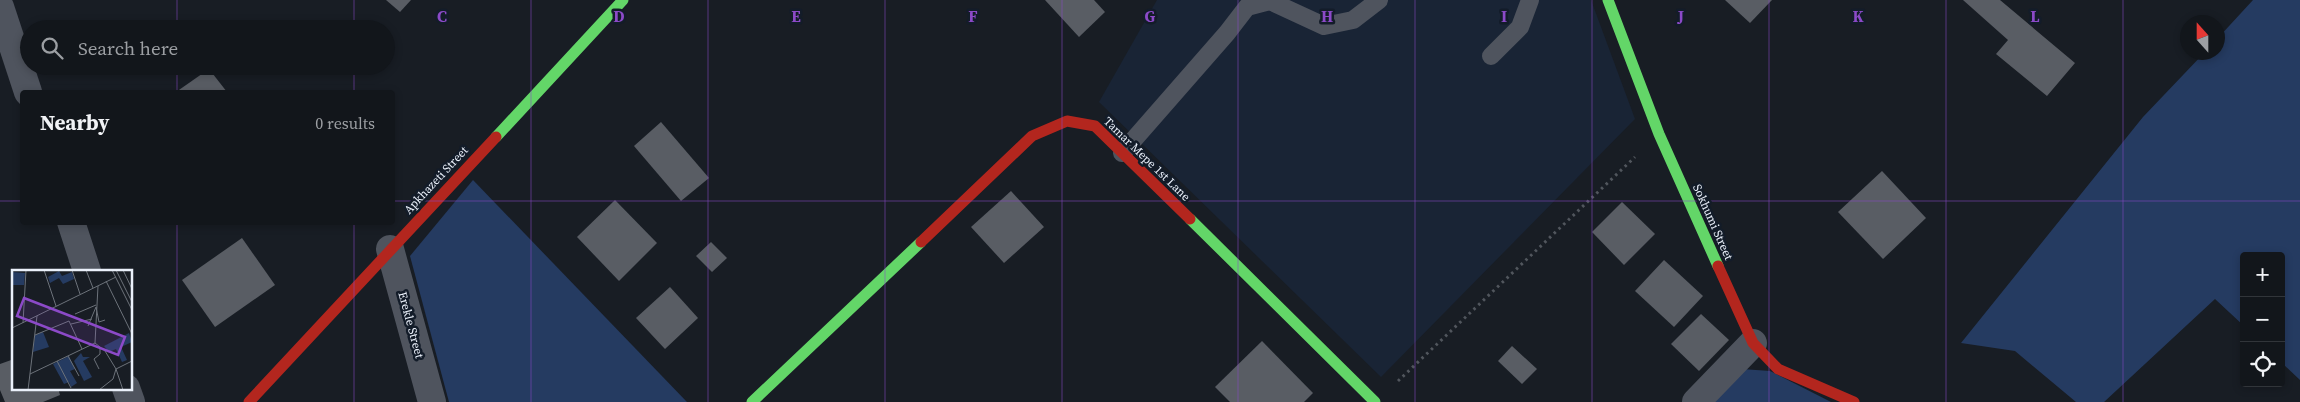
<!DOCTYPE html>
<html lang="en">
<head>
<meta charset="utf-8">
<style>
  :root { --surface:#12161b; --page:#1f2328; --text:#f1f3f6; --muted:#9c9fa3; --line:#31353a }
  body { margin:0; font-family:"Source Serif 4",serif; background:var(--page); color:var(--text) }
  .controls { position:absolute; right:15px; bottom:15px; display:grid; overflow:hidden; border-radius:5px; box-shadow:0 2px 8px #0003 }
  .controls button { width:45px; height:45px; display:grid; place-items:center; padding:0; border:0; border-bottom:1px solid var(--line); background:var(--surface); color:var(--text); font:25px sans-serif }
  .compass { position:absolute; left:2180px; top:15px; width:45px; height:45px; border-radius:50%; background:var(--surface); box-shadow:0 2px 8px #0003; rotate:339deg }
  .list { margin:0; padding:0; list-style:none }
  h2 { display:flex; justify-content:space-between; align-items:center; height:65px; margin:0; padding:0 20px; font-size:21px }
  h2 small { font-size:16px; font-weight:400; color:var(--muted) }
  .icon { flex:none; width:28px; height:28px; fill:none; stroke:currentColor; stroke-width:2; stroke-linecap:round; stroke-linejoin:round }
  .map { position:relative; flex:none; width:2300px; height:402px; overflow:hidden }
  .search { position:absolute; background:var(--surface); box-shadow:0 2px 8px #0003; left:20px; top:20px; width:375px; height:55px; display:flex; align-items:center; gap:12px; box-sizing:border-box; padding:0 18px; border-radius:28px; color:var(--muted); font-size:19px }
  .panel { position:absolute; background:var(--surface); box-shadow:0 2px 8px #0003; left:20px; top:90px; width:375px; height:135px; border-radius:5px }
  .map>svg:first-child { display:block }
  .built { fill:#192435 }
  .green { fill:#253b61 }
  .building { fill:#595d64 }
  .lines { fill:none; stroke-linecap:round; stroke-linejoin:round }
  .path { stroke:#51565d; stroke-width:3; stroke-dasharray:2.5 4; stroke-linecap:butt }
  .lane { stroke:#4f545e; stroke-width:18 }
  .street { stroke:#4f545e; stroke-width:28 }
  .fast { stroke:#63d668; stroke-width:11 }
  .jam { stroke:#b3261e; stroke-width:11 }
  .grid { fill:none; stroke:#8c4ac8; stroke-width:1; stroke-opacity:0.55 }
  .labels { text-anchor:middle; dominant-baseline:central; stroke-width:5; stroke-linejoin:round; paint-order:stroke }
  .street-label { font-size:12px; fill:#ebf1fb; stroke:#131c29 }
  .inset-road { fill:none; stroke:#6c727a; stroke-width:1 }
  .view { fill:#8c4ac8; fill-opacity:0.15; stroke:#8c4ac8; stroke-width:2.5 }
  .inset-edge { fill:none; stroke:#ebf1fb; stroke-width:2.5 }
  .grid-label { font-size:16px; text-anchor:middle; font-weight:bold; fill:#8c4ac8; stroke:#131c29; stroke-width:5; stroke-linejoin:round; paint-order:stroke }
</style>
</head>
<body>
<div class="map">
<svg width="2300" height="402" viewBox="0 0 2300 402">
  <rect width="100%" height="100%" fill="#181d24"/>
  <polygon class="built" points="1157,0 1591,0 1635,119 1381,377 1099,102"/>
  <g class="green">
    <polygon points="2253,0 2300,0 2300,380 2281,362 2281,256 2244,256 2244,326 2215,299 2104,402 2076,402 2015,351 1961,343 2143,117 2204,53 2218,52 2218,38"/>
    <polygon points="473,180 687,402 449,402 410,256"/>
    <polygon points="1742,369 1770,371 1831,402 1715,402"/>
  </g>
  <g class="building">
    <polygon points="386,0 411,0 400,12"/>
    <polygon points="1045,0 1094,0 1105,12 1079,37"/>
    <polygon points="1725,0 1772,0 1750,23"/>
    <polygon points="1963,0 2000,0 2075,63 2047,96 1996,54 2008,40"/>
    <polygon points="209,69 227,92 176,92"/>
    <polygon points="661,122 709,178 681,201 634,146"/>
    <polygon points="1882,171 1926,218 1883,259 1838,212"/>
    <polygon points="1011,191 1044,227 1004,263 971,227"/>
    <polygon points="615,200 657,243 619,281 577,237"/>
    <polygon points="1622,202 1655,234 1624,265 1592,232"/>
    <polygon points="242,238 275,285 215,327 182,280"/>
    <polygon points="711,242 727,258 712,272 696,256"/>
    <polygon points="1664,260 1703,296 1674,327 1635,291"/>
    <polygon points="670,287 698,318 665,349 636,318"/>
    <polygon points="1701,314 1729,340 1699,371 1671,344"/>
    <polygon points="1262,341 1313,393 1304,402 1230,402 1215,387"/>
    <polygon points="1512,346 1537,369 1522,384 1498,361"/>
    <polygon points="14,359 14,388 58,388 60,395 43,402 5,402 0,390 0,364"/>
  </g>
  <g class="lines">
    <polyline class="path" points="1398,381 1635,157"/>
    <g class="lane">
      <polyline points="1491,56 1520,27 1530,0"/>
      <polyline points="1122,153 1227,33 1247,7 1270,1 1324,26 1353,20 1379,0"/>
    </g>
    <g class="street">
      <polyline points="0,7 28,92"/>
      <polyline points="71,222 87,271"/>
      <polyline points="390,249 432,402"/>
      <polyline points="126,388 131,402"/>
      <polyline points="1696,402 1753,343"/>
    </g>
    <g class="fast">
      <polyline points="1608,0 1659,134 1718,266"/>
      <polyline points="496,137 623,0"/>
      <polyline points="1190,219 1375,402"/>
      <polyline points="752,402 921,242"/>
    </g>
    <g class="jam">
      <polyline points="921,242 1032,136 1067,121 1095,126 1190,219"/>
      <polyline points="1718,266 1753,343 1778,369 1854,402"/>
      <polyline points="249,402 496,137"/>
    </g>
  </g>
  <path class="grid" d="M177 0V29M354 0V29M531 0V402M708 0V402M885 0V402M1062 0V402M1238 0V402M1415 0V402M1592 0V402M1769 0V402M1946 0V402M2123 0V402M177 66V92M354 66V92M0 201H22M392 201H2300M177 222V402M354 222V402"/>
  <g class="labels">
    <g class="street-label">
      <text transform="translate(1147 159) rotate(44)">Tamar Mepe 1st Lane</text>
      <text transform="translate(436 180) rotate(-47)">Apkhazeti Street</text>
      <text transform="translate(1713 222) rotate(66)">Sokhumi Street</text>
      <text transform="translate(411 325) rotate(75)">Erekle Street</text>
    </g>
  </g>
  <g transform="translate(12 270)">
    <rect width="120" height="120" fill="#181d24"/>
    <path d="M47 1 50 6 60 2 62 9 51 14 47 8 38 13 36 7ZM0 2 13 3 12 15H0ZM31 62 37 77 21 82 23 65ZM117 63 120 72 109 77 115 90 110 92 104 79 97 82 92 76ZM69 83 71 87H78L71 91 80 107 72 111 62 91ZM57 86 63 99 58 101 65 113 59 117 57 112 52 114 41 94Z" fill="#253b61"/>
    <path class="inset-road" d="M32 0 44 36M60 0 68 24M74 0 81 18M100 0 120 40M104 0 120 32M111 0 120 19M94 11 120 64M86 16 83 73 93 81 104 99 111 120M84 37 87 52 93 50M63 44 84 35M11 53 14 0M59 54 80 49M76 56 84 37M0 58 104 7M23 65 57 51 70 79M56 86 67 106M45 91 59 118M87 99 82 89 88 84V78M104 99 120 91M18 104 83 73M16 120 25 46M87 120 101 109 104 99"/>
    <path class="view" d="M12 28 113 67 106 85 5 46Z"/>
    <rect width="120" height="120" class="inset-edge"/>
  </g>
  <g class="grid-label">
    <text x="442" y="22">C</text>
    <text x="619" y="22">D</text>
    <text x="796" y="22">E</text>
    <text x="973" y="22">F</text>
    <text x="1150" y="22">G</text>
    <text x="1327" y="22">H</text>
    <text x="1504" y="22">I</text>
    <text x="1681" y="22">J</text>
    <text x="1858" y="22">K</text>
    <text x="2035" y="22">L</text>
  </g>
</svg>
<div class="controls">
<button>+</button>
<button>−</button>
<button><svg class="icon" aria-label="locate" viewBox="0 0 24 24"><circle cx="12" cy="12" r="6"/><path d="M12 2v4M12 18v4M2 12h4M18 12h4"/></svg></button>
</div>
<svg class="compass" viewBox="-18 -18 36 36"><path d="M0-13l5 13h-10z" fill="#e53935"/><path d="M0 13l5-13h-10z" fill="#9c9fa3"/></svg>
<div class="search"><svg class="icon" aria-label="search" viewBox="0 0 24 24"><circle cx="10" cy="10" r="6"/><path d="M15 15l6 6"/></svg>Search here</div>
<section class="panel">
<h2>Nearby<small>0 results</small></h2>
<ul class="list">
</ul>
</section>
</div>
</body>
</html>
